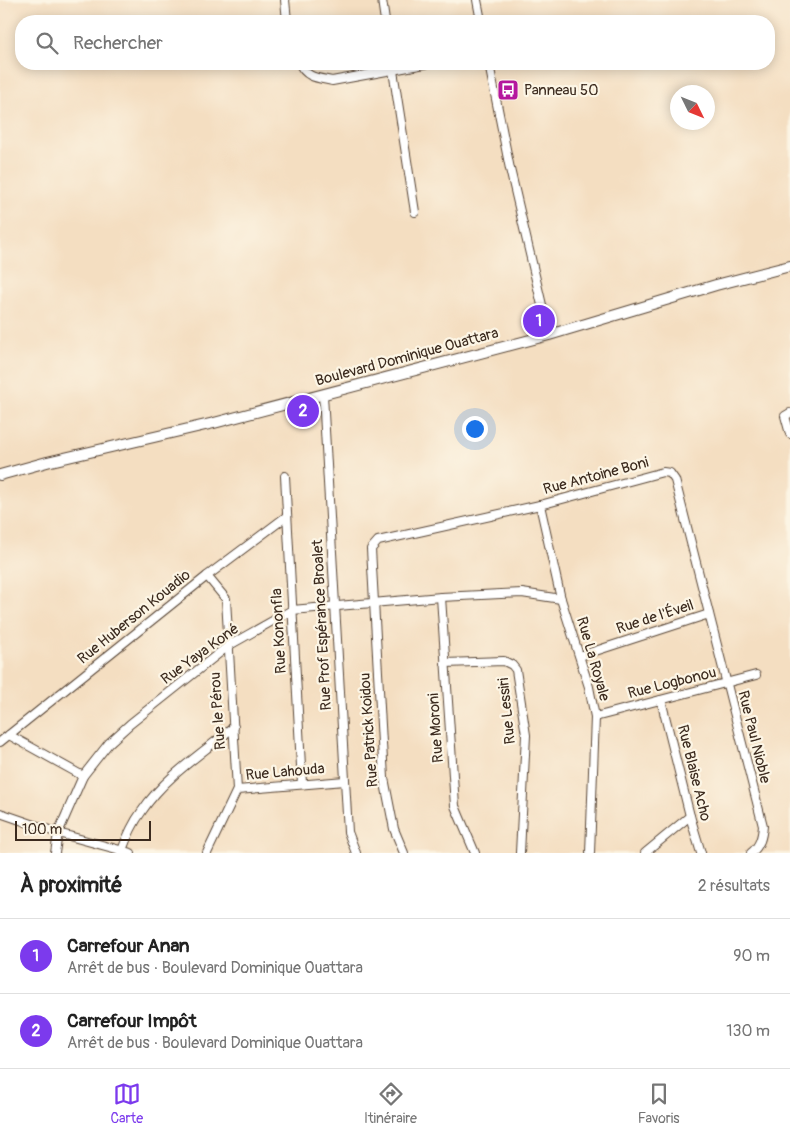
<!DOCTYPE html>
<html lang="fr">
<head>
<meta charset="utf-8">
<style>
  :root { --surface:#fff; --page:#f2f2f2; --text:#222; --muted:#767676; --line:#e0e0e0; --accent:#7c3aed }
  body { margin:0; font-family:Pangolin,sans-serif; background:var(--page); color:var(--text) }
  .compass { position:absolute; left:670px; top:85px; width:45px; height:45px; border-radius:50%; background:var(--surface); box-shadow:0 2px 12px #0003; rotate:133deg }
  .scale { position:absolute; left:15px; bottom:12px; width:136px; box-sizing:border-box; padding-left:5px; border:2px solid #3b2a1e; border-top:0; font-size:14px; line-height:18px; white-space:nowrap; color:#3b2a1e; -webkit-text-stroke:4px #fcf5e5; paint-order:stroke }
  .you { position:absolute; left:474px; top:428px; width:18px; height:18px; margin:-12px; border:4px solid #fff; border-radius:50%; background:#1a73e8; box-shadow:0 0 0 8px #1a73e833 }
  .badge { display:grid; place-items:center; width:32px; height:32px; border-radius:50%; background:var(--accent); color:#fff; font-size:16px; font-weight:700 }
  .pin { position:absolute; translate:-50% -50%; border:2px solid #fff; box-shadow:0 1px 5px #0006 }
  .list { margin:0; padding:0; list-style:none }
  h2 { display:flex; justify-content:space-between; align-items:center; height:65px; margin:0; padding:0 20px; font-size:21px }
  h2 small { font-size:16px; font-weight:400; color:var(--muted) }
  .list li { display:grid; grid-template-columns:32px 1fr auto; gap:15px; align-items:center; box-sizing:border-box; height:75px; padding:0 20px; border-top:1px solid var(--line) }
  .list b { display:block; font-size:19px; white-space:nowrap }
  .list p { margin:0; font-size:16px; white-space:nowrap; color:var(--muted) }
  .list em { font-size:16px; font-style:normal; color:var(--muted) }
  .icon { flex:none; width:28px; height:28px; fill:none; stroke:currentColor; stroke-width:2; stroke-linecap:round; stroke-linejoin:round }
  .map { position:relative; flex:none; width:790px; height:853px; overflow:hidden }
  .search { position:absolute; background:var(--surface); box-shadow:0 2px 12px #0003; left:15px; right:15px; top:15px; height:55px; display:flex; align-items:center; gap:12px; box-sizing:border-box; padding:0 18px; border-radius:20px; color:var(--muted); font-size:19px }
  .sheet { height:215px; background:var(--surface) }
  nav { display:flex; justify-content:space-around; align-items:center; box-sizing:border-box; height:70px; border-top:1px solid var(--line); background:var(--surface); font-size:14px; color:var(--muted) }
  nav a { display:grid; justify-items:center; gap:2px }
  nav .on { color:var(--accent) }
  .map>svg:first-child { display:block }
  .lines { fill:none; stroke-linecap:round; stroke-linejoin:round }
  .minor-casing { stroke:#574536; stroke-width:10 }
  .tertiary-casing { stroke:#574536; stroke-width:12 }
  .minor { stroke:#fff; stroke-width:8 }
  .tertiary { stroke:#fff; stroke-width:10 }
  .labels { text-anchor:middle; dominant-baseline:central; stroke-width:4.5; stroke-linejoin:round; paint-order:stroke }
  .poi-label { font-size:15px; fill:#3b2a1e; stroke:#fcf5e5; text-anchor:start }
  .street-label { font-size:15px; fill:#3b2a1e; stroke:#fcf5e5 }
</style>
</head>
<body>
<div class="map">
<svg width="790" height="853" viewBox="0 0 790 853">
  <rect width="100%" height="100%" fill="#fcf5e5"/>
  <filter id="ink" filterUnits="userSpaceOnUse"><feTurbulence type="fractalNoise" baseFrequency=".02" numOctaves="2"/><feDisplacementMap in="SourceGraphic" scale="10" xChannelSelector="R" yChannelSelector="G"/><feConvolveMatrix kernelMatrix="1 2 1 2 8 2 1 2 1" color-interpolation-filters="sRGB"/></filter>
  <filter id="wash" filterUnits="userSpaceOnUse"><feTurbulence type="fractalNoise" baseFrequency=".0096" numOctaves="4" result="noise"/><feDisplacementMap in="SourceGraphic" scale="20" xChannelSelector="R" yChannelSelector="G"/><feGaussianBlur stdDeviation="1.12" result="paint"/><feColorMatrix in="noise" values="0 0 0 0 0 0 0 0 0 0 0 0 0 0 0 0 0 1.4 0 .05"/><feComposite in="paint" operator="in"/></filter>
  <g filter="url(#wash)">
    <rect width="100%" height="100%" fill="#f4dec1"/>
  </g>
  <g filter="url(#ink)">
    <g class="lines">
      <g class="minor-casing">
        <g id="minor">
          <polyline points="285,0 287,21"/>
          <polyline points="382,0 385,21"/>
          <polyline points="477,0 481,21"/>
          <path d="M300 64C306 78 319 78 332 81L425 64"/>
          <polyline points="392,64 415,212"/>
          <polyline points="489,64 510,169 549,335"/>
          <polyline points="323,395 348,832 356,853"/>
          <polyline points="790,413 785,416 790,434"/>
          <polyline points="285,476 302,784"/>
          <polyline points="540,505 561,599 589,687 595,717 590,853"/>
          <polyline points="207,576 226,599 237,790"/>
          <polyline points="441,597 455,806 475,853"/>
          <polyline points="580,656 709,614"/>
          <polyline points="445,663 504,661 512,665 516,670 526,735 520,853"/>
          <polyline points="661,700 690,816 701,853"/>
          <polyline points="595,717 756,675"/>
          <polyline points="9,735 83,776"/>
          <polyline points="0,742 207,576 287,516"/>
          <polyline points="0,813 58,833 131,853"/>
          <polyline points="55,853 58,833 83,776 109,743 130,724 228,646 292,610 441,597 522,593 561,599"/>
          <path d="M121 853C126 839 133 823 142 811 165 777 202 753 234 727"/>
          <polyline points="207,853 237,790 345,781"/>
          <path d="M404 853 394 829 384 778 371 549 378 541 540 505 663 472 670 473 675 480 763 826C762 837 760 846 751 853"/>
          <polyline points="645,853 690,816"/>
        </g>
      </g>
      <g class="tertiary-casing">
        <polyline id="tertiary" points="0,475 47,462 214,423 549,335 716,285 790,266"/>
      </g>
      <use href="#minor" class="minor"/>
      <use href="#tertiary" class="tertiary"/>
    </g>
  </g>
  <defs>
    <g id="bus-square" transform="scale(1.125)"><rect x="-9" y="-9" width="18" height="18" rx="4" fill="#b5179e" stroke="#fcf5e5"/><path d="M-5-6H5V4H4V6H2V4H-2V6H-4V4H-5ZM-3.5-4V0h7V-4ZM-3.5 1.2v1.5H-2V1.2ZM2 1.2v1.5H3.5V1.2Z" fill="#fff"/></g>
  </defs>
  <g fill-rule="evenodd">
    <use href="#bus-square" x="508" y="90"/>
  </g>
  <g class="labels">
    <g class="poi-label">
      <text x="524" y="90">Panneau 50</text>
    </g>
    <g class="street-label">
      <text transform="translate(407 357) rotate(-15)">Boulevard Dominique Ouattara</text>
      <text transform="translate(596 476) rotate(-15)">Rue Antoine Boni</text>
      <text transform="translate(134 617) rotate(-39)">Rue Huberson Kouadio</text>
      <text transform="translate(655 617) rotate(-18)">Rue de l'Éveil</text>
      <text transform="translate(322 625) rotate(-93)">Rue Prof Espérance Broalet</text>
      <text transform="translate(279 631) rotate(-93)">Rue Kononfla</text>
      <text transform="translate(200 654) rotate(-36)">Rue Yaya Koné</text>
      <text transform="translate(593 659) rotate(74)">Rue La Royale</text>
      <text transform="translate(672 683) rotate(-14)">Rue Logbonou</text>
      <text transform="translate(218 711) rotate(-94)">Rue le Pérou</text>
      <text transform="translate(507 711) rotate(-96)">Rue Lessiri</text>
      <text transform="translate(436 728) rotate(-94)">Rue Moroni</text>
      <text transform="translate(369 730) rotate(-94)">Rue Patrick Koidou</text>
      <text transform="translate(754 737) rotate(76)">Rue Paul Nioble</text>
      <text transform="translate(285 772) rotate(-5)">Rue Lahouda</text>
      <text transform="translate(694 773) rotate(76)">Rue Blaise Acho</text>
    </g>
  </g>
</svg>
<svg class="compass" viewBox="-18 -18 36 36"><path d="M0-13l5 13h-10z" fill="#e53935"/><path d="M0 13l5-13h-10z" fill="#767676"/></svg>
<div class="scale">100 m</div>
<div class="you"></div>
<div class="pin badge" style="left:539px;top:321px">1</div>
<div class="pin badge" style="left:303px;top:411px">2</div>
<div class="search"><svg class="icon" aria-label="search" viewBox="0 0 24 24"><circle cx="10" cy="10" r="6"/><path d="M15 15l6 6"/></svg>Rechercher</div>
</div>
<section class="sheet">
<h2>À proximité<small>2 résultats</small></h2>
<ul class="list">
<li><span class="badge">1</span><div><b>Carrefour Anan</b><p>Arrêt de bus · Boulevard Dominique Ouattara</p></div><em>90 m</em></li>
<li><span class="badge">2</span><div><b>Carrefour Impôt</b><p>Arrêt de bus · Boulevard Dominique Ouattara</p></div><em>130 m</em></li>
</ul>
</section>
<nav>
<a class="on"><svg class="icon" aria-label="map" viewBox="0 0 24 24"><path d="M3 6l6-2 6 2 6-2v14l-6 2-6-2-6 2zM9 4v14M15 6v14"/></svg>Carte</a>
<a><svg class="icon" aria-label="directions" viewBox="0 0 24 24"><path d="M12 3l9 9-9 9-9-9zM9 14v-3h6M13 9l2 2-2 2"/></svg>Itinéraire</a>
<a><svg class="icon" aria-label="saved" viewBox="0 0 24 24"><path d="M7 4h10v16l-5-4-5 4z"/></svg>Favoris</a>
</nav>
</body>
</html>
